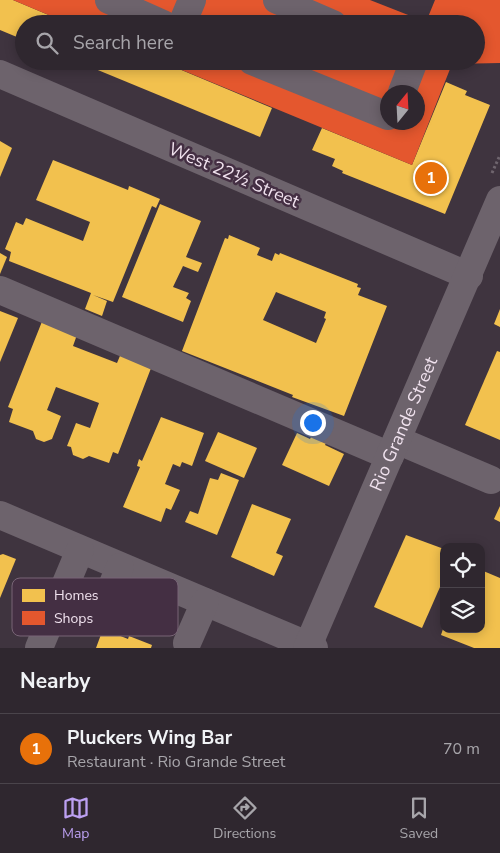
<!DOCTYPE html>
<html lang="en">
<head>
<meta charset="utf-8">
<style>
  :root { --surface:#2f272f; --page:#372f37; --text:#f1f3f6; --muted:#a7a5aa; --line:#4a444b; --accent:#bca0f2 }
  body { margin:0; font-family:"Nunito Sans",sans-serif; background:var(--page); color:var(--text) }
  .controls { position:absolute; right:15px; bottom:15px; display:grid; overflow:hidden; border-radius:10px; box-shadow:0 2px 12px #0003 }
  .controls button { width:45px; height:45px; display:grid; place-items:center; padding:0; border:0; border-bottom:1px solid var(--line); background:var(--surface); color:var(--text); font:25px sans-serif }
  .compass { position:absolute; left:380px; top:85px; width:45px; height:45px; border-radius:50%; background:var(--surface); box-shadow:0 2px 12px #0003; rotate:18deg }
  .you { position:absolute; left:312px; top:422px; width:18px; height:18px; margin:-12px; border:4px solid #fff; border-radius:50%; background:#1a73e8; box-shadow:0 0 0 8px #1a73e833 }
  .badge { display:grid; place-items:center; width:32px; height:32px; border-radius:50%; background:var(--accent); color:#fff; font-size:16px; font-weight:700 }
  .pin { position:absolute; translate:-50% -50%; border:2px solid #fff; box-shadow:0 1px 5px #0006 }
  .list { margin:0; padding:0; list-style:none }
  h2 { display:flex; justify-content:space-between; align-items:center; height:65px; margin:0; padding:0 20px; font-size:21px }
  h2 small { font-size:16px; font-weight:400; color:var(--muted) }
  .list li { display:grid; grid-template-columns:32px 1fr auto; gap:15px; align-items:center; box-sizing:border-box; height:70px; padding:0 20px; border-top:1px solid var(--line) }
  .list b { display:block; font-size:19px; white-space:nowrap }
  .list p { margin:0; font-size:16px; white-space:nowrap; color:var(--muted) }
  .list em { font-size:16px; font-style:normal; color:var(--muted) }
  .icon { flex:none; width:28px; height:28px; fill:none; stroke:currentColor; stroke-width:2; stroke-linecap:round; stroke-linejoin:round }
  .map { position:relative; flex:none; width:500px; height:648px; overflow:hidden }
  .search { position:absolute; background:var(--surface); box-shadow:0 2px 12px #0003; left:15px; right:15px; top:15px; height:55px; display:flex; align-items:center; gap:12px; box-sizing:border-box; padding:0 18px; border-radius:28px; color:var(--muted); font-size:19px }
  .sheet { height:135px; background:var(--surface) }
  nav { display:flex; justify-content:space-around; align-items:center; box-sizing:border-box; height:70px; border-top:1px solid var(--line); background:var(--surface); font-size:14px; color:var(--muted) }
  nav a { display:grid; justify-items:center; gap:2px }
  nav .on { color:var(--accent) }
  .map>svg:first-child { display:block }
  .homes { fill:#f2c14e; fill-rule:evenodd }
  .shops { fill:#e4572e; fill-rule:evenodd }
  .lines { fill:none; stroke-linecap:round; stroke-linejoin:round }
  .path { stroke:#6f656e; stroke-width:3; stroke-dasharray:2.5 2.5; stroke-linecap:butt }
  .minor { stroke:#6d636c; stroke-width:28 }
  .labels { text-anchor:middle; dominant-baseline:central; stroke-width:5; stroke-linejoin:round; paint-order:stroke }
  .street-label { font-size:18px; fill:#f0e2ee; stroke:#442f43 }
  .key { fill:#442f43; stroke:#786576; stroke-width:1 }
  .key-label { font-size:14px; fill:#f0e2ee }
</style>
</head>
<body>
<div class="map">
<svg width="500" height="648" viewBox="0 0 500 648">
  <rect width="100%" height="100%" fill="#3f343f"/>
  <g class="homes">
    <polygon points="0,0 13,0 70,24 24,24 24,40 0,30"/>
    <polygon points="76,61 160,61 272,108 260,137"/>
    <polygon points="446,82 467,91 465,95 490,105 445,214 342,173 343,171 332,166 335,159 312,150 322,128 412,165"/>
    <polygon points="0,141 12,148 0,177"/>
    <polygon points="53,160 128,190 129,186 160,199 156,208 152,206 113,302 93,295 107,301 102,316 85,309 91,293 9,261 11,252 5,249 16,222 23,225 26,218 83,241 90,222 36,200"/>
    <polygon points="160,204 201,221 186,257 202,263 198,272 183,266 173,287 189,293 186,298 191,301 183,322 122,297"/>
    <path d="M229 235 260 248 257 255 272 261 275 253 279 255 280 253 358 284 357 287 361 288 358 295 387 306 344 416 292 397 293 395 182 351 225 238 228 239ZM276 292 326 312 324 318 326 319 316 343 263 320Z"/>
    <polygon points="0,253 7,257 0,274"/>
    <polygon points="500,309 500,327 494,324"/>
    <polygon points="0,311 18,318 0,362"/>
    <polygon points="43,319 78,332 73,346 117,363 122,351 153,363 118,454 113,452 109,463 89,456 83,459 73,455 71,447 67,446 76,423 90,428 99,403 56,387 47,410 61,416 52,439 44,442 36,439 33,431 9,422 13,409 8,407"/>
    <polygon points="497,351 500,352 500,440 465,425"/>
    <polygon points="161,417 204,433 192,466 182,462 180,467 173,464 165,484 180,490 171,510 166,508 161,522 123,507 140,467 137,466 139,459 142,461"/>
    <polygon points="218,432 257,448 244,478 205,461"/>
    <polygon points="297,433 310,439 313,433 328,439 325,445 344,454 329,486 282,465"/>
    <polygon points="221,473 239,480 217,535 185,522 190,511 198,514 210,478 218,480"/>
    <polygon points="252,504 291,519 276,553 283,556 274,576 231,557"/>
    <polygon points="500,506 500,522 494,519"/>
    <polygon points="406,535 444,549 444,578 422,628 374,607"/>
    <polygon points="3,554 16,559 0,598 0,555"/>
    <polygon points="481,570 500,578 500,648 474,648 441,635 443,629 481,629"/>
    <polygon points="103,629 128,639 129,636 152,645 151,648 96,648"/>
  </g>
  <path class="shops" d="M13 0H370L426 22 435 0H500V63L452 64 412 165 160 61H476V24H70ZM388 92H418V122H388Z"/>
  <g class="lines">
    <polyline class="path" points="492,173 500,155"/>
    <g class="minor">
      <polyline points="109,0 163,24"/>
      <polyline points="277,0 333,24"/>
      <polyline points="182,24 192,0"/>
      <polyline points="252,61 388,116"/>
      <polyline points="0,74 469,276"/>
      <polyline points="402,92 414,61"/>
      <polyline points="0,290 390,456"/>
      <polyline points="397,440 491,480"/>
      <polyline points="0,515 314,648"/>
      <polyline points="62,594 102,610 120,567"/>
      <polyline points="187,643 205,602"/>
      <polyline points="39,648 80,550"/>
      <path id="s1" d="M307 648 500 200"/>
    </g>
  </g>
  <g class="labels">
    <g class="street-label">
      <text transform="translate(234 175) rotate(23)">West 22½ Street</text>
      <text stroke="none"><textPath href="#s1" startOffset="244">Rio Grande Street</textPath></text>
    </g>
  </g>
  <rect x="12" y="578" width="166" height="58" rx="8" class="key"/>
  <rect x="22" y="589" width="23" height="13" fill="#f2c14e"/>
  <rect x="22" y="611" width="23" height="14" fill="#e4572e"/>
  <g class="key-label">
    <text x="54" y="600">Homes</text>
    <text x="54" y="623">Shops</text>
  </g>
</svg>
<div class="controls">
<button><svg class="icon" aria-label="locate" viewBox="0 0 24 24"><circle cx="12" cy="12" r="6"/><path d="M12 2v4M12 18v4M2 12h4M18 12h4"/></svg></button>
<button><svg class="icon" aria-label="layers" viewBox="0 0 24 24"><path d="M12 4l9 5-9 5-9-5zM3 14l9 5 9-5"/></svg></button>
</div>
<svg class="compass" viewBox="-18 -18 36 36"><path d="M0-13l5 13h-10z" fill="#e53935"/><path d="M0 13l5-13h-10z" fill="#a7a5aa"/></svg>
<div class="you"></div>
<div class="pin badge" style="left:431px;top:178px;background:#e8710a">1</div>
<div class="search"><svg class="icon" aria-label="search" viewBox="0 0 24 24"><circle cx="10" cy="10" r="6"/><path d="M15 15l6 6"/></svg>Search here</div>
</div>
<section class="sheet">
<h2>Nearby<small></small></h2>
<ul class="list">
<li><span class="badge" style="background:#e8710a">1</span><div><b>Pluckers Wing Bar</b><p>Restaurant · Rio Grande Street</p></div><em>70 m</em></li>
</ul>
</section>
<nav>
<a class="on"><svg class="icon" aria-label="map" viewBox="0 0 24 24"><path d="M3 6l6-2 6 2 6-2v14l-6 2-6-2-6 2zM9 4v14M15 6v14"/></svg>Map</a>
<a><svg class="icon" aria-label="directions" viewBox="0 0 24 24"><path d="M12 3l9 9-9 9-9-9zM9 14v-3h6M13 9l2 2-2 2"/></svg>Directions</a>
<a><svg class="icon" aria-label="saved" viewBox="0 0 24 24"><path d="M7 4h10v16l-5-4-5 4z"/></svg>Saved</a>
</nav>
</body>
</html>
